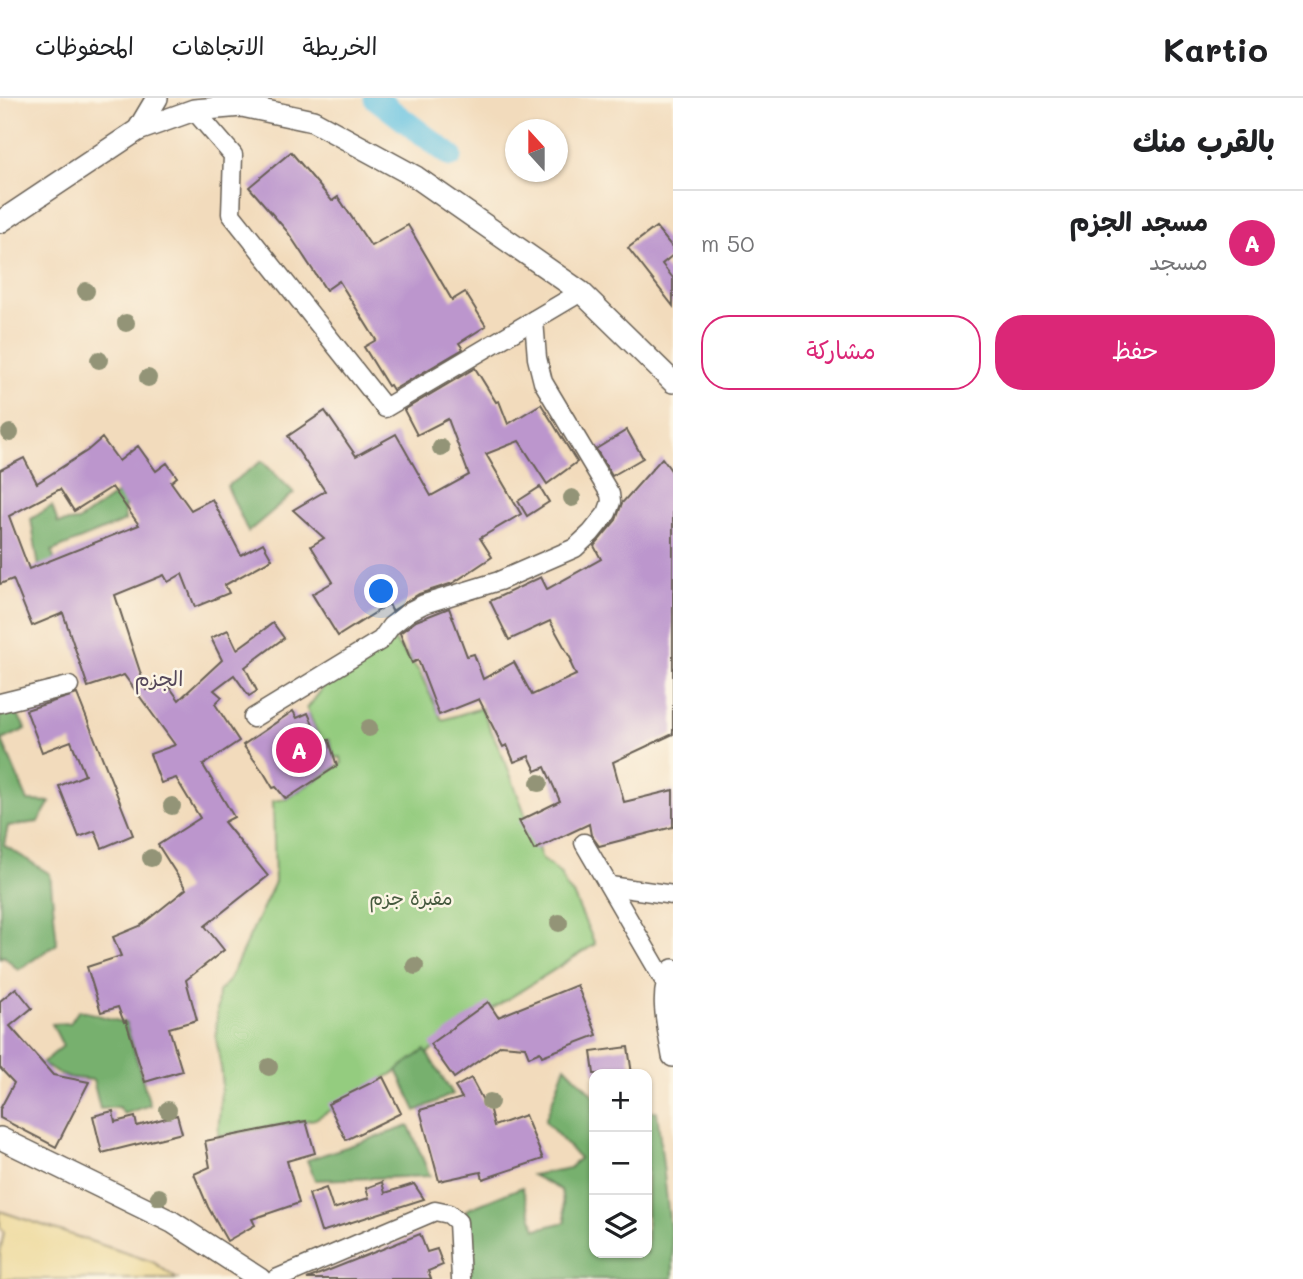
<!DOCTYPE html>
<html lang="ar">
<head>
<meta charset="utf-8">
<style>
  :root { --surface:#fff; --page:#f6f6f6; --text:#202124; --muted:#757577; --line:#e0e0e0; --accent:#db2777 }
  body { margin:0; font-family:Mali,"Playpen Sans Arabic",sans-serif; background:var(--page); color:var(--text); direction:rtl }
  .controls { position:absolute; right:21px; bottom:21px; display:grid; overflow:hidden; border-radius:14px; box-shadow:0 2px 5px #0004 }
  .controls button { width:63px; height:63px; display:grid; place-items:center; padding:0; border:0; border-bottom:2px solid var(--line); background:var(--surface); color:var(--text); font:35px sans-serif }
  .compass { position:absolute; left:505px; top:21px; width:63px; height:63px; border-radius:50%; background:var(--surface); box-shadow:0 2px 5px #0004; rotate:339deg }
  .you { position:absolute; left:382px; top:494px; width:24px; height:24px; margin:-18px; border:5px solid #fff; border-radius:50%; background:#1a73e8; box-shadow:0 0 0 10px #1a73e833 }
  .badge { display:grid; place-items:center; width:46px; height:46px; border-radius:50%; background:var(--accent); color:#fff; font-size:23px; font-weight:700 }
  .pin { position:absolute; translate:-50% -50%; border:4px solid #fff; box-shadow:0 2px 7px #0006 }
  .list { margin:0; padding:0; list-style:none }
  h2 { display:flex; justify-content:space-between; align-items:center; height:91px; margin:0; padding:0 28px; font-size:30px }
  h2 small { font-size:23px; font-weight:400; color:var(--muted) }
  .list li { display:grid; grid-template-columns:46px 1fr auto; gap:21px; align-items:center; box-sizing:border-box; height:105px; padding:0 28px; border-top:2px solid var(--line) }
  .list b { display:block; font-size:26px; white-space:nowrap }
  .list p { margin:0; font-size:23px; white-space:nowrap; color:var(--muted) }
  .list em { font-size:23px; font-style:normal; color:var(--muted) }
  .actions { display:flex; gap:14px; padding:21px 28px }
  .actions a { flex:1; padding:16px 0; border:2px solid var(--accent); border-radius:28px; text-align:center; font-size:24px; color:var(--accent) }
  .actions .main { background:var(--accent); color:#fff }
  .icon { flex:none; width:38px; height:38px; fill:none; stroke:currentColor; stroke-width:2; stroke-linecap:round; stroke-linejoin:round }
  .map { position:relative; flex:none; width:673px; height:1181px; overflow:hidden; direction:ltr }
  header { display:flex; align-items:center; gap:42px; box-sizing:border-box; height:98px; padding:0 35px; background:var(--surface); border-bottom:2px solid var(--line) }
  header strong { font-size:33px }
  nav { display:flex; gap:38px; margin-inline-start:auto; font-size:24px }
  main { display:flex }
  aside { flex:1; background:var(--surface) }
  .map>svg:first-child { display:block }
  .green { fill:#94cc7f; stroke:#58744e; stroke-width:2 }
  .forest { fill:#77b06e; stroke:#4a6645; stroke-width:2 }
  .sand { fill:#eeda9e; stroke:#857b5d; stroke-width:2 }
  .lines { fill:none; stroke-linecap:round; stroke-linejoin:round }
  .canal { stroke:#64c2e2; stroke-width:23 }
  .building { fill:#bc96cd; fill-rule:evenodd }
  .minor-casing { stroke:#675f54; stroke-width:21 }
  .tertiary-casing { stroke:#675f54; stroke-width:24 }
  .minor { stroke:#fff; stroke-width:18 }
  .tertiary { stroke:#fff; stroke-width:21 }
  .tree { fill:#939477 }
  .labels { text-anchor:middle; dominant-baseline:central; stroke-width:5; stroke-linejoin:round; paint-order:stroke }
  .park-label { font-size:19px; fill:#465a3f; stroke:#fcf5e5 }
  .neighbourhood-label { font-size:21px; fill:#54475a; stroke:#fcf5e5 }
</style>
</head>
<body>
<header>
<strong>Kartio</strong>
<nav><a>الخريطة</a><a>الاتجاهات</a><a>المحفوظات</a></nav>
</header>
<main>
<aside>
<h2>بالقرب منك<small></small></h2>
<ul class="list">
<li><span class="badge">A</span><div><b>مسجد الجزم</b><p>مسجد</p></div><em>50 m</em></li>
</ul>
<div class="actions"><a class="main">حفظ</a><a>مشاركة</a></div>
</aside>
<div class="map">
<svg width="673" height="1181" viewBox="0 0 673 1181">
  <rect width="100%" height="100%" fill="#fcf5e5"/>
  <filter id="ink" filterUnits="userSpaceOnUse"><feTurbulence type="fractalNoise" baseFrequency=".0143" numOctaves="2"/><feDisplacementMap in="SourceGraphic" scale="14" xChannelSelector="R" yChannelSelector="G"/><feConvolveMatrix kernelMatrix="1 2 1 2 8 2 1 2 1" color-interpolation-filters="sRGB"/></filter>
  <filter id="wash" filterUnits="userSpaceOnUse"><feTurbulence type="fractalNoise" baseFrequency=".00686" numOctaves="4" result="noise"/><feDisplacementMap in="SourceGraphic" scale="28" xChannelSelector="R" yChannelSelector="G"/><feGaussianBlur stdDeviation="1.57" result="paint"/><feColorMatrix in="noise" values="0 0 0 0 0 0 0 0 0 0 0 0 0 0 0 0 0 1.4 0 .05"/><feComposite in="paint" operator="in"/></filter>
  <g filter="url(#wash)">
    <rect width="100%" height="100%" fill="#f2dbbc"/>
    <polygon class="green" points="393,541 419,573 442,622 481,610 507,668 542,761 561,776 566,789 573,796 595,846 481,918 433,952 315,1021 218,1038 222,976 216,940 218,894 229,882 275,784 273,703 286,701 342,665 341,659 335,660 329,642 321,644 307,611 335,574"/>
    <g class="forest">
      <polygon points="262,363 294,395 248,434 227,388"/>
      <polygon points="120,393 128,403 124,410 125,423 52,453 58,477 40,476 31,421 52,408 58,425 78,423"/>
      <polygon points="12,607 26,631 2,642 28,703 50,704 38,724 8,728 4,747 50,776 57,846 18,872 4,858 0,860 0,611"/>
      <polygon points="79,912 126,925 150,1007 124,1016 119,1009 100,1011 93,982 66,979 41,966 63,948 52,926 70,925"/>
      <polygon points="425,952 453,996 416,1013 397,972"/>
      <polygon points="565,968 594,998 594,1155 647,1155 647,1014 657,1013 673,1156 673,1181 462,1181 466,1112 522,1089 536,1131 566,1124 561,1092 532,1077 570,1070 579,1060 545,1023"/>
      <polygon points="409,1028 430,1078 315,1082 307,1062"/>
    </g>
    <polygon class="sand" points="0,1113 153,1164 177,1181 0,1181 0,1155 4,1134 0,1129"/>
    <g class="lines">
      <polyline class="canal" points="375,0 451,58"/>
    </g>
    <g id="blocks">
      <g class="building">
        <polygon points="291,54 332,103 338,99 371,148 408,127 452,202 465,194 486,228 459,245 463,251 393,292 390,287 388,288 364,249 376,242 339,183 326,192 287,133 249,89"/>
        <polygon points="656,129 673,150 673,157 662,166 673,180 673,208 628,150"/>
        <polygon points="475,270 496,304 499,303 508,326 541,306 577,364 547,386 519,343 486,356 521,416 480,440 492,459 453,485 419,496 392,513 389,506 338,538 312,496 333,484 311,448 324,440 293,412 325,393 288,338 325,313 356,358 396,336 431,398 469,377 448,321 417,337 404,312"/>
        <polygon points="627,332 643,360 612,378 596,351"/>
        <path d="M102 340 119 363 138 348 156 373 167 365 177 379 171 384 191 412 212 401 241 457 263 445 272 461 225 487 229 495 195 509 182 476 168 484 164 477 115 497 146 592 163 580 179 602 222 562 211 540 228 532 237 551 273 525 284 540 245 569 257 593 249 598 234 577 214 592 222 599 215 606 239 643 203 667 234 719 224 724 268 778 205 828 224 852 186 882 197 922 169 930 182 973 145 984 126 923 124 924 118 909 101 914 87 869 121 858 113 839 140 828 186 791 158 747 200 720 176 680 161 685 150 656 175 647 124 577 88 589 63 515 32 528 13 481 0 486V372L24 360 37 385 87 353ZM112 389 139 427 29 471 9 418 60 391 74 413Z"/>
        <polygon points="662,360 673,375 673,636 613,664 624,704 673,692 673,729 599,748 591,737 589,726 534,752 519,723 560,703 545,669 536,673 529,658 514,664 507,647 503,649 479,601 439,617 418,562 412,565 400,535 416,523 449,510 467,558 474,556 483,581 514,564 532,597 576,577 570,564 572,563 550,523 509,542 490,503 541,479 547,491 601,461 594,448 616,422 622,405"/>
        <polygon points="540,389 549,404 527,418 518,403"/>
        <polygon points="77,596 133,737 102,750 95,733 79,739 59,688 85,677 71,643 42,654 26,612"/>
        <polygon points="293,613 297,620 308,615 321,644 329,642 337,668 286,701 276,689 273,690 264,675 243,647"/>
        <polygon points="577,887 597,937 542,958 540,954 529,959 525,949 501,947 454,980 430,946 488,904 498,919"/>
        <polygon points="16,890 32,910 10,928 53,977 89,984 56,1049 0,1020 0,1011 14,985 0,970 0,903"/>
        <polygon points="628,949 632,976 594,976 591,954"/>
        <polygon points="383,979 401,1015 346,1042 328,1006"/>
        <polygon points="471,980 487,1010 489,1009 494,1028 525,1017 543,1061 483,1081 481,1074 439,1083 420,1012 462,1000 455,989"/>
        <polygon points="113,1013 115,1024 135,1019 137,1028 177,1017 182,1035 102,1055 93,1018"/>
        <polygon points="306,1023 315,1055 287,1063 299,1105 252,1121 255,1127 227,1143 208,1109 194,1076 210,1069 205,1043"/>
        <polygon points="382,1084 385,1095 414,1086 424,1101 321,1134 309,1096 326,1090 333,1111 369,1100 366,1090"/>
        <polygon points="420,1136 427,1154 437,1151 443,1167 428,1173 431,1181 307,1181"/>
      </g>
    </g>
  </g>
  <g filter="url(#ink)">
    <use href="#blocks" fill-opacity="0" stroke="#675f54" stroke-width="2"/>
    <g class="lines">
      <g class="minor-casing">
        <g id="minor">
          <polyline points="194,12 233,57 231,116 385,310 581,194"/>
          <polyline points="0,605 69,588"/>
          <polyline points="253,620 381,542 391,528 410,513 424,506 499,483 575,450 591,435 607,415 611,404 610,396 543,284 537,260 534,222"/>
          <polyline points="584,745 665,884"/>
          <polyline points="610,788 673,797"/>
          <polyline points="276,1181 435,1113 449,1116 458,1124 461,1181"/>
        </g>
      </g>
      <g class="tertiary-casing">
        <g id="tertiary">
          <polyline points="138,32 194,12 242,8 313,23 416,79 581,194 673,284"/>
          <polyline points="0,124 138,32 157,0"/>
          <path d="M673 872C658 896 669 931 673 958"/>
          <polyline points="0,1040 172,1124 260,1181"/>
        </g>
      </g>
      <use href="#minor" class="minor"/>
      <use href="#tertiary" class="tertiary"/>
    </g>
    <g class="tree">
      <circle cx="86" cy="193" r="9"/>
      <circle cx="126" cy="225" r="9"/>
      <circle cx="99" cy="262" r="9"/>
      <circle cx="148" cy="280" r="9"/>
      <circle cx="10" cy="335" r="9"/>
      <circle cx="441" cy="350" r="9"/>
      <circle cx="572" cy="400" r="9"/>
      <circle cx="369" cy="630" r="9"/>
      <circle cx="539" cy="685" r="9"/>
      <circle cx="172" cy="708" r="9"/>
      <circle cx="151" cy="760" r="9"/>
      <circle cx="559" cy="825" r="9"/>
      <circle cx="415" cy="868" r="9"/>
      <circle cx="269" cy="969" r="9"/>
      <circle cx="490" cy="1004" r="9"/>
      <circle cx="168" cy="1012" r="9"/>
      <circle cx="159" cy="1099" r="9"/>
    </g>
  </g>
  <g class="labels">
    <g class="park-label">
      <text x="411" y="799">مقبرة جزم</text>
    </g>
    <g class="neighbourhood-label">
      <text x="159" y="579">الجزم</text>
    </g>
  </g>
</svg>
<div class="controls">
<button>+</button>
<button>−</button>
<button><svg class="icon" aria-label="layers" viewBox="0 0 24 24"><path d="M12 4l9 5-9 5-9-5zM3 14l9 5 9-5"/></svg></button>
</div>
<svg class="compass" viewBox="-18 -18 36 36"><path d="M0-13l5 13h-10z" fill="#e53935"/><path d="M0 13l5-13h-10z" fill="#757577"/></svg>
<div class="you"></div>
<div class="pin badge" style="left:299px;top:652px">A</div>
</div>
</main>
</body>
</html>
